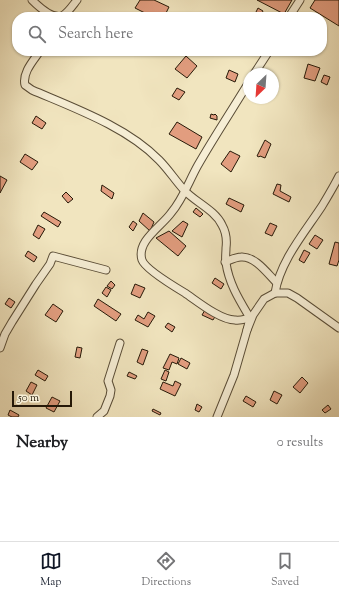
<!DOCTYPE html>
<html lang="en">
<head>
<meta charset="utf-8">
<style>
  :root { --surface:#fff; --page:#f2f2f2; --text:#202124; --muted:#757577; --line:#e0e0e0; --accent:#111827 }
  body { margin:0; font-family:"Sorts Mill Goudy",serif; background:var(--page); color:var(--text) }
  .compass { position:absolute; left:243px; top:68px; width:36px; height:36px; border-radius:50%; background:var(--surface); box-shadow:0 1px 3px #0004; rotate:205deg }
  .scale { position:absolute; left:12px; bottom:10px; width:60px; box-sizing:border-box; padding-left:4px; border:2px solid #261908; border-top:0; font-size:11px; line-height:14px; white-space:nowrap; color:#261908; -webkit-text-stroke:3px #f6eed5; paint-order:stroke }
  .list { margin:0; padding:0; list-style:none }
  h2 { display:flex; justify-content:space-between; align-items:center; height:52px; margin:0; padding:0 16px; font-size:17px }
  h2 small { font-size:13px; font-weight:400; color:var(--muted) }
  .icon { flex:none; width:22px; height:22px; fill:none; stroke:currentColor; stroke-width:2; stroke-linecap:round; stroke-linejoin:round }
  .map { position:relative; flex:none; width:339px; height:417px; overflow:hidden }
  .search { position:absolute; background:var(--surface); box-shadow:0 1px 3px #0004; left:12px; right:12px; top:12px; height:44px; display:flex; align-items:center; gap:10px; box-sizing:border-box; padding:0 14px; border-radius:16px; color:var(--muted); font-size:15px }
  .sheet { height:124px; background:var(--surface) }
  nav { display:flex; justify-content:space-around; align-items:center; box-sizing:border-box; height:56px; border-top:1px solid var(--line); background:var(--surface); font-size:11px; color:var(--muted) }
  nav a { display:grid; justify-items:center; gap:2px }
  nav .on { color:var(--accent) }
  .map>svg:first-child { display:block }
  .building { fill:#e29d7f; stroke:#261908 }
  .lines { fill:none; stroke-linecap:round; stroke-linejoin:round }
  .minor-casing { stroke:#594c36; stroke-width:9 }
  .minor { stroke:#f6eed5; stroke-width:7 }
</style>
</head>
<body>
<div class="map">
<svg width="339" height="417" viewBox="0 0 339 417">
  <rect width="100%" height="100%" fill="#f1e5bf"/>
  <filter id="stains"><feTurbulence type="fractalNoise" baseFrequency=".005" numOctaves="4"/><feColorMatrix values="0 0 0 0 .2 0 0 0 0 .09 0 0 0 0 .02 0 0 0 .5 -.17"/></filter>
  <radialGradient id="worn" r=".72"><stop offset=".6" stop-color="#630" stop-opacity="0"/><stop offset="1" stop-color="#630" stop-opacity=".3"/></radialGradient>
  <g class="building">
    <polygon points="140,0 154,0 169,7 164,17 153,17 135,8"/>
    <polygon points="257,0 292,0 284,14"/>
    <polygon points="315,0 339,0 339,26 310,8"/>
    <polygon points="258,8 263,11 260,17 255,14"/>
    <polygon points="186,56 197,66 187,78 175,69"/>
    <polygon points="308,64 320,68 315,81 304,78"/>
    <polygon points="229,70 238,74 235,82 226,78"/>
    <polygon points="324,75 330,77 327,85 321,82"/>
    <polygon points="177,88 185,92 179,100 172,96"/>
    <polygon points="211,114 214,115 215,114 217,116 217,120 210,118"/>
    <polygon points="36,116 46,123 42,129 32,123"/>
    <polygon points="177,122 202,137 196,149 169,134"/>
    <polygon points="265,140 271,144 265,158 260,156 259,157 257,156"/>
    <polygon points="230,151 240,156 231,172 221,164"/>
    <polygon points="25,154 38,162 32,170 20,162"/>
    <polygon points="0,176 7,180 0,193"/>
    <polygon points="277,184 281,185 280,191 291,197 289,202 273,194"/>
    <polygon points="102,185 114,193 112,199 101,191"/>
    <polygon points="66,192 73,199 68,203 62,196"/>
    <polygon points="229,198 244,205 241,212 226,204"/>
    <polygon points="196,208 203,214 200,217 193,212"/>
    <polygon points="44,212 61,222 58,227 41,216"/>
    <polygon points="143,213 154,222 150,231 139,221"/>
    <polygon points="133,221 137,224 133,231 129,227"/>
    <polygon points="183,221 188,224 182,237 172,231"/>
    <polygon points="270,223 277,226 272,236 265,233"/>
    <polygon points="38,225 45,229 39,239 33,235"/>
    <polygon points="169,231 186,246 178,256 156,238"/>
    <polygon points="315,235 323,240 317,249 309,244"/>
    <polygon points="335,242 339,243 339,260 337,266 329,264"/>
    <polygon points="304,250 310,253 304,263 299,260"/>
    <polygon points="28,251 37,257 34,262 25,256"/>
    <polygon points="215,278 224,284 221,289 212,283"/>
    <polygon points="111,281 115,285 112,289 107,286"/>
    <polygon points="135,284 145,288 140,298 131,294"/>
    <polygon points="106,287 111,290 107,297 102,293"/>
    <polygon points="9,298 15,302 11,308 5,304"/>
    <polygon points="98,299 121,314 116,321 94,306"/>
    <polygon points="53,304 63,311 56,322 45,315"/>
    <polygon points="205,310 216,315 213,320 202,315"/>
    <polygon points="148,312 155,316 148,327 135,320 138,315 144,319"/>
    <polygon points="168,323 175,327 172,332 165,327"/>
    <polygon points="77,347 82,348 80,358 75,357"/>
    <polygon points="142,349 148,351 143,365 137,362"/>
    <polygon points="170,354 179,358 177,364 172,362 169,370 163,368"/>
    <polygon points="181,358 190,363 187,369 178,364"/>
    <polygon points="38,370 48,376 45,381 35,375"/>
    <polygon points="165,370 169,372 166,381 161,379"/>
    <polygon points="129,372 137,376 135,379 127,376"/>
    <polygon points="302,377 308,383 300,393 293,387"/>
    <polygon points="175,381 181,384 175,396 160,389 163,382 173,386"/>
    <polygon points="31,382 37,385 32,395 26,391"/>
    <polygon points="274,391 282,395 277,404 270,400"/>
    <polygon points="246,396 256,402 253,407 243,401"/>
    <polygon points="52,397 60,401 54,412 46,408"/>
    <polygon points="197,404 202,407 199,412 195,410"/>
    <polygon points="328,405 331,409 325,413 322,410"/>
    <polygon points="153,409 161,413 160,415 152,411"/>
    <polygon points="10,410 19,415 18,417 12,417 8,415"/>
  </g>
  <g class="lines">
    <g class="minor-casing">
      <g id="minor">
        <path d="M32 0C38 6 52 19 62 16 68 13 73 5 77 0"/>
        <polyline points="289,17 300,0"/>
        <path d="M40 51C33 61 22 73 25 85L32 90C74 108 127 127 159 160 168 169 175 180 184 190 195 202 215 210 222 225 226 232 227 240 226 248 226 253 225 259 226 263 229 284 240 301 250 318L247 330"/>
        <polyline points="254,74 269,51"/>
        <path d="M249 82C232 110 214 137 198 165 189 181 183 199 171 213 162 226 136 241 142 260 145 269 175 287 185 293 197 301 220 320 235 320 240 321 245 319 250 318"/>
        <path d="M225 262C230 260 236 257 241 257 255 256 267 273 276 282"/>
        <path d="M275 293C280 261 305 232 322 206 328 196 334 186 339 176"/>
        <polyline points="0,348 5,334 12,322 36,284 50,264 53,256 106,270"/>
        <polyline points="97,417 104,411 110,396 111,390 108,381 120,343"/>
        <polyline points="217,417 234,375 247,330 253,315 264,299 275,293 288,293 297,298 339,328"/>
      </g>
    </g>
    <use href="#minor" class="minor"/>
  </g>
  <rect width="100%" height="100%" filter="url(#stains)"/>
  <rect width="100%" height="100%" fill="url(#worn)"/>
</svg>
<svg class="compass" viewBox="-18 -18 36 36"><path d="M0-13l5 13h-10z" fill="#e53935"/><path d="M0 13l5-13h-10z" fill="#757577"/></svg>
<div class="scale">50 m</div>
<div class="search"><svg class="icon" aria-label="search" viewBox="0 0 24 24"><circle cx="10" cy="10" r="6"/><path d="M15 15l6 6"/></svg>Search here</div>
</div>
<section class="sheet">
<h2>Nearby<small>0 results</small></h2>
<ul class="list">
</ul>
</section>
<nav>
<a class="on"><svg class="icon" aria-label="map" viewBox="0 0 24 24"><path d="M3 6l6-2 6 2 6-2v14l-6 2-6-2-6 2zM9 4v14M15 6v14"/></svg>Map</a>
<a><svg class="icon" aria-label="directions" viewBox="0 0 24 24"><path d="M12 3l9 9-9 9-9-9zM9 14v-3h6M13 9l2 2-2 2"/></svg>Directions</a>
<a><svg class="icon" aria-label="saved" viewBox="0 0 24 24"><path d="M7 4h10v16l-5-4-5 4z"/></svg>Saved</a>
</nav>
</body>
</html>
